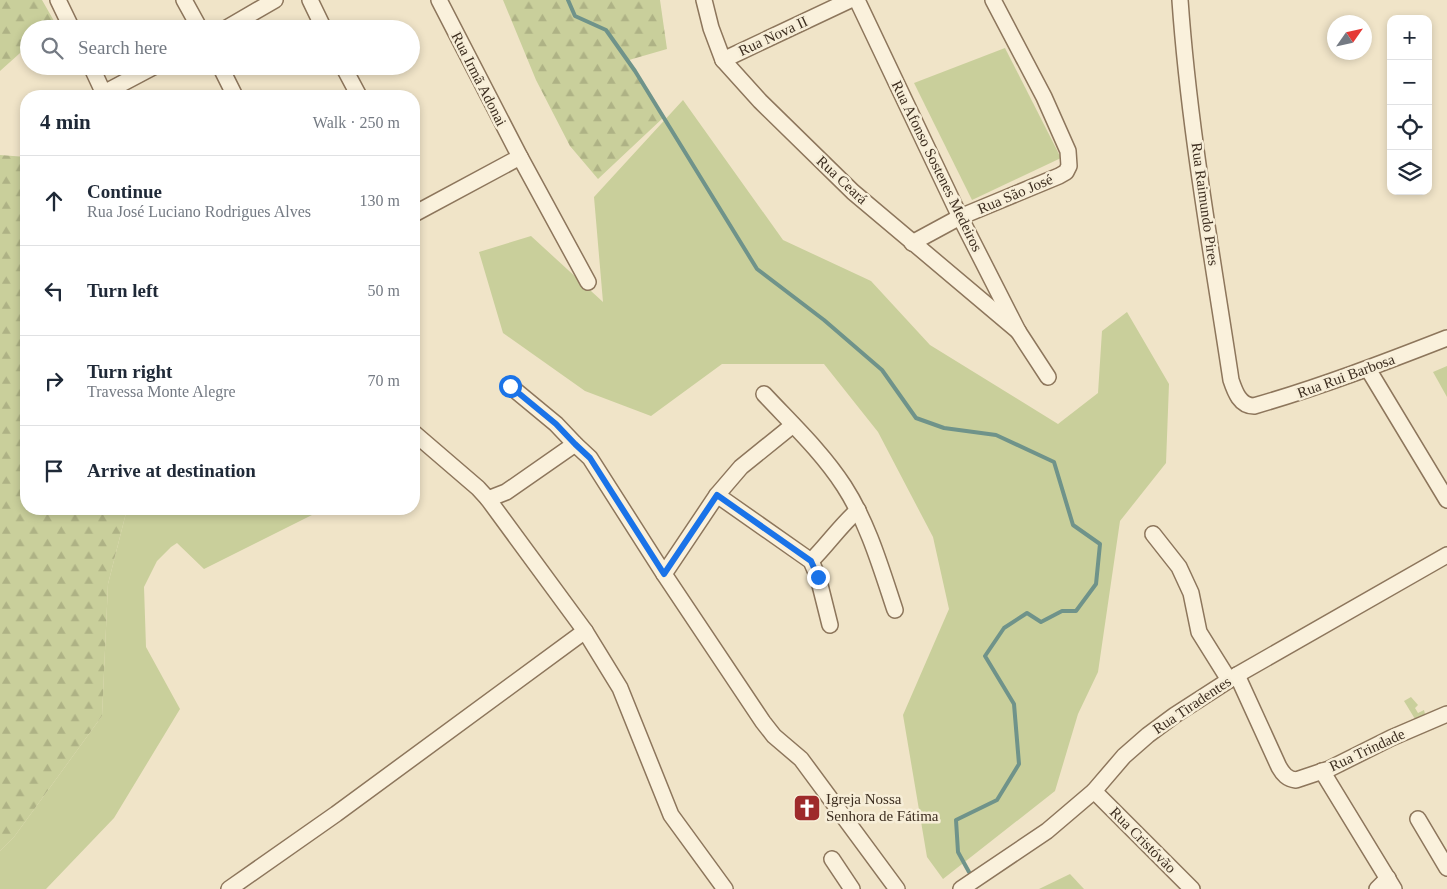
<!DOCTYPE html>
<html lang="en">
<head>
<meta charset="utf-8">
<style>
  :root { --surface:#fff; --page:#f6f6f7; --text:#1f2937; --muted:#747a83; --line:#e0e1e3 }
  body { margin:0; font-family:Georgia,serif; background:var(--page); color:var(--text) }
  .controls { position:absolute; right:15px; top:15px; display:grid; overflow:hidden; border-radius:10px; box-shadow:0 2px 8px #0003 }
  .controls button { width:45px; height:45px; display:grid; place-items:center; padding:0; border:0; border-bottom:1px solid var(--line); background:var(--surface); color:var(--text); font:25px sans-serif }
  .compass { position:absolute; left:1327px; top:15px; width:45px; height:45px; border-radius:50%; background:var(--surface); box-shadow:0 2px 8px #0003; rotate:56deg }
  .stop { position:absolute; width:15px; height:15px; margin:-11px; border:4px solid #1a73e8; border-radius:50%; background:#fff }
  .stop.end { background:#1a73e8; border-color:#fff; box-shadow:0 1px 5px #0008 }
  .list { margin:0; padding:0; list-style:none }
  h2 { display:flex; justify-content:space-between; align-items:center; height:65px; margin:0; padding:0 20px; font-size:21px }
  h2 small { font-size:16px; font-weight:400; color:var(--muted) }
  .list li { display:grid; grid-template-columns:32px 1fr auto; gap:15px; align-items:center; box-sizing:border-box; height:90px; padding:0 20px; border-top:1px solid var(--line) }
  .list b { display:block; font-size:19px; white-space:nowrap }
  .list p { margin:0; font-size:16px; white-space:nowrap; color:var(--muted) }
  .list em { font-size:16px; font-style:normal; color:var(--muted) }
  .icon { flex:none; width:28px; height:28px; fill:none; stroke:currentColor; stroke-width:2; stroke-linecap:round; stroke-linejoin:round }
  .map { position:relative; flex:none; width:1447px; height:889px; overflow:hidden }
  .search { position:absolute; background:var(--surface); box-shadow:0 2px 8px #0003; left:20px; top:20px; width:400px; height:55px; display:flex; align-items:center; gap:12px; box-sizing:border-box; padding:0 18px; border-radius:28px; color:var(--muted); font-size:19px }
  .panel { position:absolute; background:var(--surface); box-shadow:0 2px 8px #0003; left:20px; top:90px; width:400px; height:425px; border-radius:20px }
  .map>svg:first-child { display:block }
  .grass { fill:#c9cf9b }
  .forest { fill:url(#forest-firs) }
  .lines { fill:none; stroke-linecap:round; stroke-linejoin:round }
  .stream { stroke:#6f938a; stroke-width:4 }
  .minor-casing { stroke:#8d765c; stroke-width:18 }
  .minor { stroke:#faf1dc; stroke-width:15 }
  .route { stroke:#1a73e8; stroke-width:6 }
  .labels { text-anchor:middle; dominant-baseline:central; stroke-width:5; stroke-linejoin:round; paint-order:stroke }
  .street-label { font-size:15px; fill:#3d2e20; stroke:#f7eed8 }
  .poi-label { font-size:15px; fill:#3d2e20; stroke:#f7eed8; text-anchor:start }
</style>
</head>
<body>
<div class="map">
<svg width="1447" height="889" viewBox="0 0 1447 889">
  <defs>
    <pattern id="forest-firs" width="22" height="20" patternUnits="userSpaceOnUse" patternTransform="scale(1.25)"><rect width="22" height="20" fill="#c9cf9b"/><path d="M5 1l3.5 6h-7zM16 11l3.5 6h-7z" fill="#aeb285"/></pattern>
  </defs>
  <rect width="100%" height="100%" fill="#f0e4c8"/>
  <g class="grass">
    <polygon points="1005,48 1061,158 972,200 914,83"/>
    <polygon points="683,100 783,240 871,281 930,345 1058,424 1098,393 1102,331 1127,312 1169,384 1166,463 1120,521 1098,672 1078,714 1055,791 943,879 927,857 903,715 949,609 933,537 878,432 824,364 722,364 651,416 585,391 503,333 479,252 531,236 603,302 594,197"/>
    <polygon points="1447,366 1447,397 1433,372"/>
    <polygon points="127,509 324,509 204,569 177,543 171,547 157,561 144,587 146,647 180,709 114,818 46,889 0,889 0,851 14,837 102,716 108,584"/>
    <polygon points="1411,697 1418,705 1415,708 1418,713 1424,710 1425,714 1415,719 1404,701"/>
    <polygon points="1070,874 1084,889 1039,889"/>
  </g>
  <g class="forest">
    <polygon points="0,0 42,0 54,21 46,29 29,29 29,45 0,71"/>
    <polygon points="503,0 660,0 667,49 629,60 664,117 598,179 570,146 536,80"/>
    <polygon points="0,155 26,157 26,509 127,509 108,584 102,716 14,837 0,851"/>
  </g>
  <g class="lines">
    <polyline class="stream" points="568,0 575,16 606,30 635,71 757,269 824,320 882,370 916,418 944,428 996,435 1054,462 1073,525 1100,544 1096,584 1076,611 1062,611 1041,622 1027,613 1004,628 985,656 1014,704 1019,764 997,800 956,820 958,852 969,872"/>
    <g class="minor-casing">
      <g id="minor">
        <polyline points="58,0 72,29"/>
        <polyline points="184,0 200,29"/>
        <polyline points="310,0 324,29"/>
        <polyline points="439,0 520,157 588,282"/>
        <polyline points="704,0 711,28 723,60 760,101 853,192 1018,331"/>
        <polyline points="857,0 960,217 1018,331 1048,377"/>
        <path d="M1180 0C1189 128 1212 254 1231 380 1235 392 1240 406 1254 406 1320 387 1383 363 1447 338"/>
        <polyline points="225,29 275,0"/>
        <polyline points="723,60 850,0"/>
        <polyline points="91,66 105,96"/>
        <polyline points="220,66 235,96"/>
        <polyline points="343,66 359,96"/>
        <polyline points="104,93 155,66"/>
        <polyline points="414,214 520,157"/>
        <polyline points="912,243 960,217 1059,176 1066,172 1069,166 1068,151 1044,97 993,0"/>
        <polyline points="1368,369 1447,500"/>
        <polyline points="510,386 556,424 575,444 590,458 664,574 763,722 774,736 801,759 897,889"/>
        <path d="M764 394C792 424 822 452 844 486 868 523 881 568 895 610"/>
        <polyline points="414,433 478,488 488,499 506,492 575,444"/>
        <polyline points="717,495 811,561 818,577 830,625"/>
        <polyline points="488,499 585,631 620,688 671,815 725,889"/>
        <polyline points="1153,534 1179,567 1191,593 1199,632 1229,680"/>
        <path d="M811 561C828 544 840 526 858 510"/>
        <polyline points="664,574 717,495 741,467 793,425"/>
        <path d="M1237 675 1279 767C1283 774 1287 779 1296 780L1329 769 1391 738 1447 714"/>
        <polyline points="1322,771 1394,889"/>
        <polyline points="1094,791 1192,889"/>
        <polyline points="1418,819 1447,868"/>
        <polyline points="832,859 852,889"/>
        <polyline points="229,889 336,814 585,631"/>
        <polyline points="961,889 1047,831 1094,791 1124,756 1148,735 1175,715 1237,675 1447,555"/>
        <polyline points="1377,889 1388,878"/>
      </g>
    </g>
    <use href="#minor" class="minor"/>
  </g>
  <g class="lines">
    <polyline class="route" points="510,386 556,424 575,444 590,458 664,574 717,495 811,561 818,577"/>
  </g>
  <defs>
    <g id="church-square" transform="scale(1.4375)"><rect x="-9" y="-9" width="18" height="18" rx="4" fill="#9e2a2b" stroke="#f7eed8"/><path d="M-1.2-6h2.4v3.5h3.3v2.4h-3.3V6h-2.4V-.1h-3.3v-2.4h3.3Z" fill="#fff"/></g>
  </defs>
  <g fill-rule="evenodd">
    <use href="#church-square" x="807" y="808"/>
  </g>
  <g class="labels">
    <g class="street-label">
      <text transform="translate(773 36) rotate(-25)">Rua Nova II</text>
      <text transform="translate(479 79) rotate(63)">Rua Irmã Adonai</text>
      <text transform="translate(937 166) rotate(64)">Rua Afonso Sostenes Medeiros</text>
      <text transform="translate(842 180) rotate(43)">Rua Ceará</text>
      <text transform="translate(1015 194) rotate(-23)">Rua São José</text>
      <text transform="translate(1205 204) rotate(82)">Rua Raimundo Pires</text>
      <text transform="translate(1346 376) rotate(-20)">Rua Rui Barbosa</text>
      <text transform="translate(1192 705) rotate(-34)">Rua Tiradentes</text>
      <text transform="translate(1367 750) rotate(-25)">Rua Trindade</text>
      <text transform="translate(1143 840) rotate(45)">Rua Cristóvão</text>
    </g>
    <g class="poi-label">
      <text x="826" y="799">Igreja Nossa<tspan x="826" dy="17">Senhora de Fátima</tspan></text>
    </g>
  </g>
</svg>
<div class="controls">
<button>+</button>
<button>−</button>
<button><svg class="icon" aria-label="locate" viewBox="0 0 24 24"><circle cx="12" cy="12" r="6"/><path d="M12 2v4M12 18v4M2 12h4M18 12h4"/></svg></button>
<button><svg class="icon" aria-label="layers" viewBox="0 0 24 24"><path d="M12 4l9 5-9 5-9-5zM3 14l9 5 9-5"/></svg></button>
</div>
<svg class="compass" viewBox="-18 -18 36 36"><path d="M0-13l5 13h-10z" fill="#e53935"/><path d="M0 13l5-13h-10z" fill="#747a83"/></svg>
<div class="stop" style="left:510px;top:386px"></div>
<div class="stop end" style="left:818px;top:577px"></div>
<div class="search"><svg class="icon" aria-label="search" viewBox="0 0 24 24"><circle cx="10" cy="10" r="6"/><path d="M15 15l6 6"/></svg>Search here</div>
<section class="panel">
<h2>4 min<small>Walk · 250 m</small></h2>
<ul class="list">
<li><svg class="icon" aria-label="ahead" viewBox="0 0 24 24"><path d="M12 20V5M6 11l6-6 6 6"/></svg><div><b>Continue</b><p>Rua José Luciano Rodrigues Alves</p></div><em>130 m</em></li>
<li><svg class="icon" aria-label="left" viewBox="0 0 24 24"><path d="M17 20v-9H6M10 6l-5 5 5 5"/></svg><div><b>Turn left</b></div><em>50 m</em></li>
<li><svg class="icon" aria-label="right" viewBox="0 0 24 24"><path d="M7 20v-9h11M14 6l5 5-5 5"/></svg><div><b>Turn right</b><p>Travessa Monte Alegre</p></div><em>70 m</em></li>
<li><svg class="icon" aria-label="arrive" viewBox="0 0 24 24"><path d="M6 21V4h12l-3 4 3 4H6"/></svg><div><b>Arrive at destination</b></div></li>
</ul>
</section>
</div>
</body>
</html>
